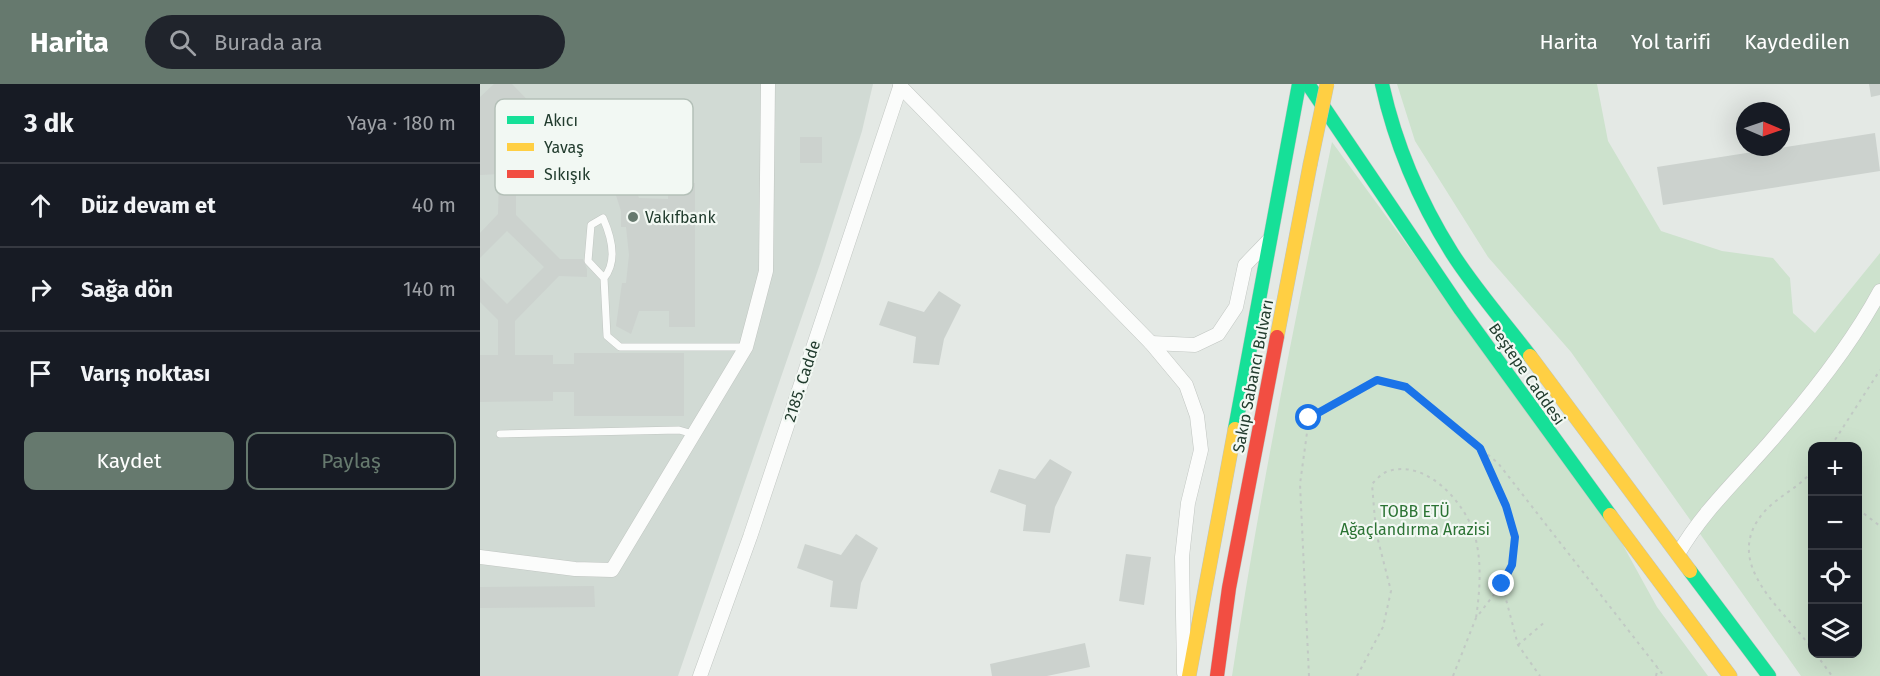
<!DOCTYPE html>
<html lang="tr">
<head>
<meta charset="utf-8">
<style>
  :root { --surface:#171b24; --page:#20242c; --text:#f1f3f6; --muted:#9ea1a6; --line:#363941; --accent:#66796e }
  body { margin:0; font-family:"Fira Sans",sans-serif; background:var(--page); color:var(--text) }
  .controls { position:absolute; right:18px; bottom:18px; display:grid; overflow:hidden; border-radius:12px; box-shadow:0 6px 24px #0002 }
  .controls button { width:54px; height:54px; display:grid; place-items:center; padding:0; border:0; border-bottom:2px solid var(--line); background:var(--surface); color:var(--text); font:30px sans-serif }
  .compass { position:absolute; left:1256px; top:18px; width:54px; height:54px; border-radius:50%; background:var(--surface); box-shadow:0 6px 24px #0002; rotate:92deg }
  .stop { position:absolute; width:18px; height:18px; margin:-14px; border:4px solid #1a73e8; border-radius:50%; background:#fff }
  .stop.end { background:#1a73e8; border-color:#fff; box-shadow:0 2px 6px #0008 }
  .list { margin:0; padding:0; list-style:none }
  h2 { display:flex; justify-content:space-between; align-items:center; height:78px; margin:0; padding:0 24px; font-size:26px }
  h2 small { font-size:20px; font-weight:400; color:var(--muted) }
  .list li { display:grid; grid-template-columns:39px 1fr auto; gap:18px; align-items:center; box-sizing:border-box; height:84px; padding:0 24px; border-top:2px solid var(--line) }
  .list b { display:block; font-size:22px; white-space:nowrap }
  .list em { font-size:20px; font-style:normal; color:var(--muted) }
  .actions { display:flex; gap:12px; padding:18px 24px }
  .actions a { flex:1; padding:14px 0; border:2px solid var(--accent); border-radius:12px; text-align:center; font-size:21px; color:var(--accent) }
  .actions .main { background:var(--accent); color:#fff }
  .icon { flex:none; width:33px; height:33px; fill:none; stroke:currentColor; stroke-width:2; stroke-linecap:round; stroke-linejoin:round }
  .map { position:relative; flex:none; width:1400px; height:592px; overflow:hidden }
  header { display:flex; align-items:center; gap:36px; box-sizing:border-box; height:84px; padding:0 30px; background:var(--accent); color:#fff }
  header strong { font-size:28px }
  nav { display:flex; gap:33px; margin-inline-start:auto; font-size:21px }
  .search { width:420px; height:54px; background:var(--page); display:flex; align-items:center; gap:15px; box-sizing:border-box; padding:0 21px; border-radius:33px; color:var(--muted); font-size:22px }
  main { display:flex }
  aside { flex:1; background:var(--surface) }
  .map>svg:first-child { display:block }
  .built { fill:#d1dad4 }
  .green { fill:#cde2cd; fill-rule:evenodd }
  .building { fill:#ccd2ce }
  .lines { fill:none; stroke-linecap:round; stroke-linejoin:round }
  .lane-casing { stroke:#c1c6c2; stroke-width:8 }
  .street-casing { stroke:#c1c6c2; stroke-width:15 }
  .fast-casing { stroke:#bec5c0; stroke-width:15 }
  .slow-casing { stroke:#bec5c0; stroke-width:15 }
  .jam-casing { stroke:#bec5c0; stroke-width:15 }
  .path { stroke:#c1c9c4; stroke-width:2; stroke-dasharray:3 4.5; stroke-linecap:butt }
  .lane { stroke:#fbfcfb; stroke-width:7 }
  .street { stroke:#fbfcfb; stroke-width:14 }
  .fast { stroke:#16e098; stroke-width:14 }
  .slow { stroke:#ffcf43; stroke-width:14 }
  .jam { stroke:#f24e42; stroke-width:14 }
  .slow-bridge-casing { stroke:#bec5c0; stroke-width:15; stroke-linecap:butt }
  .slow-bridge { stroke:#ffcf43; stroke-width:14 }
  .route { stroke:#1a73e8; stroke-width:8 }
  .poi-dot { fill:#66796e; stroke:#f2f8f3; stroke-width:2 }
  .labels { text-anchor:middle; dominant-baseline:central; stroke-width:4.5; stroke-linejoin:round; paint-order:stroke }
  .poi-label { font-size:16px; fill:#223c2e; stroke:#f2f8f3; text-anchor:start }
  .street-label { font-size:16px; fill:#223c2e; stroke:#f2f8f3 }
  .park-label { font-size:16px; fill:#2c7334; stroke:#f2f8f3 }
  .key { fill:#f2f8f3; stroke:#b4c0b8; stroke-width:1.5 }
  .key-label { font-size:16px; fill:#223c2e }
</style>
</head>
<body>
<header>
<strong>Harita</strong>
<div class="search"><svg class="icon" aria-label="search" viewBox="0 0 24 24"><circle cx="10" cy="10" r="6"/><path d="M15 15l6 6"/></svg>Burada ara</div>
<nav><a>Harita</a><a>Yol tarifi</a><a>Kaydedilen</a></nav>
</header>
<main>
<aside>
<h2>3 dk<small>Yaya · 180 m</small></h2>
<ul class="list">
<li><svg class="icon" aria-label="ahead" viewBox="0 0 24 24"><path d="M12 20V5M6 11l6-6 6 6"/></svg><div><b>Düz devam et</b></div><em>40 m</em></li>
<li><svg class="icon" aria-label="right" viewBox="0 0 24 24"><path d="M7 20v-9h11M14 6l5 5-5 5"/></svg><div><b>Sağa dön</b></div><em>140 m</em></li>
<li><svg class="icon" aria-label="arrive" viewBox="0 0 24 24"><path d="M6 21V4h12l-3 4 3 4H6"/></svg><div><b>Varış noktası</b></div></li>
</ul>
<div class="actions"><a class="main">Kaydet</a><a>Paylaş</a></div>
</aside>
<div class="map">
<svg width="1400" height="592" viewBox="0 0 1400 592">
  <rect width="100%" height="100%" fill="#e4e9e5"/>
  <polygon class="built" points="0,0 393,0 382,47 340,180 198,592 0,592"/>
  <g class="green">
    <path d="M917 0H1117L1128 57 1181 147 1242 167 1293 174 1310 194 1313 229 1335 249 1400 169V592H1321L1091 268 1008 173 935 57ZM1332 362H1378V570H1332Z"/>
    <path d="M852 58 1133 443 1177 523 1228 592H752C779 413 815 235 852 58Z"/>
  </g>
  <g class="building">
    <polygon points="14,0 32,0 63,32 80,30 91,41 85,46 90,51 86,56 91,62 85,67 91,73 62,102 51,90 36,90 36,131 80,175 103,175 107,185 107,193 79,192 35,237 35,271 73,271 73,280 94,280 94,269 204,269 204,332 94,332 94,308 73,308 73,317 0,318 0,271 18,271 18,236 0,218 0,193 27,220 64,183 27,147 0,174 0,149 18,130 19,90 0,91 0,13"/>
    <polygon points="1389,0 1400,0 1400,11 1391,13"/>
    <polygon points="1395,49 1400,87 1183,121 1177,83"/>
    <rect x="320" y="53" width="22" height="26"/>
    <polygon points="151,92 159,114 188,115 188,99 215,99 215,243 189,243 189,227 159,227 151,250 136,242 142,199 146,199 149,171 146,143 141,143 141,127 135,108 138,106 136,100"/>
    <polygon points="459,207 481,221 464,255 459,281 433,279 436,253 399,241 408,217 444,228"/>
    <polygon points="570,375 592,388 575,423 570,449 543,447 546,421 510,408 519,385 555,395"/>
    <polygon points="376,450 398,464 381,499 377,525 350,523 353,497 317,484 325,460 361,471"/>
    <polygon points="646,470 671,473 664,521 639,517"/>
    <polygon points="114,502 115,523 0,524 0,503"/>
    <polygon points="605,559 610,583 567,592 512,592 510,580"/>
  </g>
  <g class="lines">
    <g class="lane-casing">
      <g id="lane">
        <path d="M124 194 108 177 111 141 123 134C131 152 138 177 124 194L127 252 140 263H266"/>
        <polyline points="20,350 199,346 213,350"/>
      </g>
    </g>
    <g class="street-casing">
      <g id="street">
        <polyline points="420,2 671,259 706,301 717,332 721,366 708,419 702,473 704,589"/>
        <polyline points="671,259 715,261 738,250 756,223 765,181 789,156"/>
        <path d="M1198 470C1223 427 1258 395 1290 358 1331 311 1371 261 1400 207"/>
        <polyline points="0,473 95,485 132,486 266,263 286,187 288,0"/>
        <polyline points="220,592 270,453 421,0"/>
      </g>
    </g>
    <g class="fast-casing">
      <g id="fast">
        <polyline points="828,0 981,226 1130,431"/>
        <path d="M902 0C915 59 940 118 972 169 995 205 1024 238 1050 272"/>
        <polyline points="755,345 819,0"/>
        <polyline points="1210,487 1289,592"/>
      </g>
    </g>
    <g class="slow-casing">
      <g id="slow">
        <polyline points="797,253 830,81"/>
        <polyline points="1050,272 1210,487"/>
        <polyline points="1130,431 1250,592"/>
        <polyline points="709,592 755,345"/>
      </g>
    </g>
    <g class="jam-casing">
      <polyline id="jam" points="737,592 749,504 797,253"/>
    </g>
    <g class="path">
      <polyline points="1351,362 1400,286"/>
      <path d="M1002 367C1023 413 1047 451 1022 500L1038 561 1060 592"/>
      <path d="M1332 387C1319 404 1298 412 1284 428 1239 480 1306 527 1332 565"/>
      <polyline points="1378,425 1400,442"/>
      <polyline points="1038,561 1066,537"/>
      <polyline points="1336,570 1352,592"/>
      <polyline points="829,592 820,400 829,334 897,296 926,303 1018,379 1184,592"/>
      <path d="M877 592 903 543 911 507 896 448 892 400C896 396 901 390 906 388 945 373 985 418 995 452 1002 479 1000 506 996 534"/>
      <polyline points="973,592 996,534 1022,500"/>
      <polyline points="1176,592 1178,584"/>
    </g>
    <use href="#lane" class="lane"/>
    <use href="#street" class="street"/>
    <use href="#fast" class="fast"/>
    <use href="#slow" class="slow"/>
    <use href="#jam" class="jam"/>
    <g class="slow-bridge-casing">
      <polyline id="slow-bridge" points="830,81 847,0"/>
    </g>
    <use href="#slow-bridge" class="slow-bridge"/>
  </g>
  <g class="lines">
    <polyline class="route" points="829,334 897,296 926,303 1000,364 1026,422 1035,453 1032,481 1022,500"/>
  </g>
  <circle class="poi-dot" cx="153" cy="133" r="6"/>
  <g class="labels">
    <g class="poi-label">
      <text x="165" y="133">Vakıfbank</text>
    </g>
    <g class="street-label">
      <text transform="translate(1047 290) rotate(55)">Beştepe Caddesi</text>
      <text transform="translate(773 292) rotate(-79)">Sakıp Sabancı Bulvarı</text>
      <text transform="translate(322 297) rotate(-72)">2185. Cadde</text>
    </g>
    <g class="park-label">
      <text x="935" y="427">TOBB ETÜ<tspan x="935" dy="18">Ağaçlandırma Arazisi</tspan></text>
    </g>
  </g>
  <rect x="15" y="15" width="198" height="96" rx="9" class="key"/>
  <rect x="27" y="32" width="27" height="8" fill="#16e098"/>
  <rect x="27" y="59" width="27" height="8" fill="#ffcf43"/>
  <rect x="27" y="86" width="27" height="8" fill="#f24e42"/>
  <g class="key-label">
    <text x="64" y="42">Akıcı</text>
    <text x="64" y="69">Yavaş</text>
    <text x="64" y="96">Sıkışık</text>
  </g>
</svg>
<div class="controls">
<button>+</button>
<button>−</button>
<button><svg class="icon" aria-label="locate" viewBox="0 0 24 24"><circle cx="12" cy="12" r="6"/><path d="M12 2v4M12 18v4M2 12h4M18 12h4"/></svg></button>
<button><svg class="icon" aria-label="layers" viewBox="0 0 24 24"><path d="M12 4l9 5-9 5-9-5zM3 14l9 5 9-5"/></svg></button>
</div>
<svg class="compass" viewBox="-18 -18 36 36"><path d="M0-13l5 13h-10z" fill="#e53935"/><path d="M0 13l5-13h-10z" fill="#9ea1a6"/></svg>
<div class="stop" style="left:829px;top:334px"></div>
<div class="stop end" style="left:1022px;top:500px"></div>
</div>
</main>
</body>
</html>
